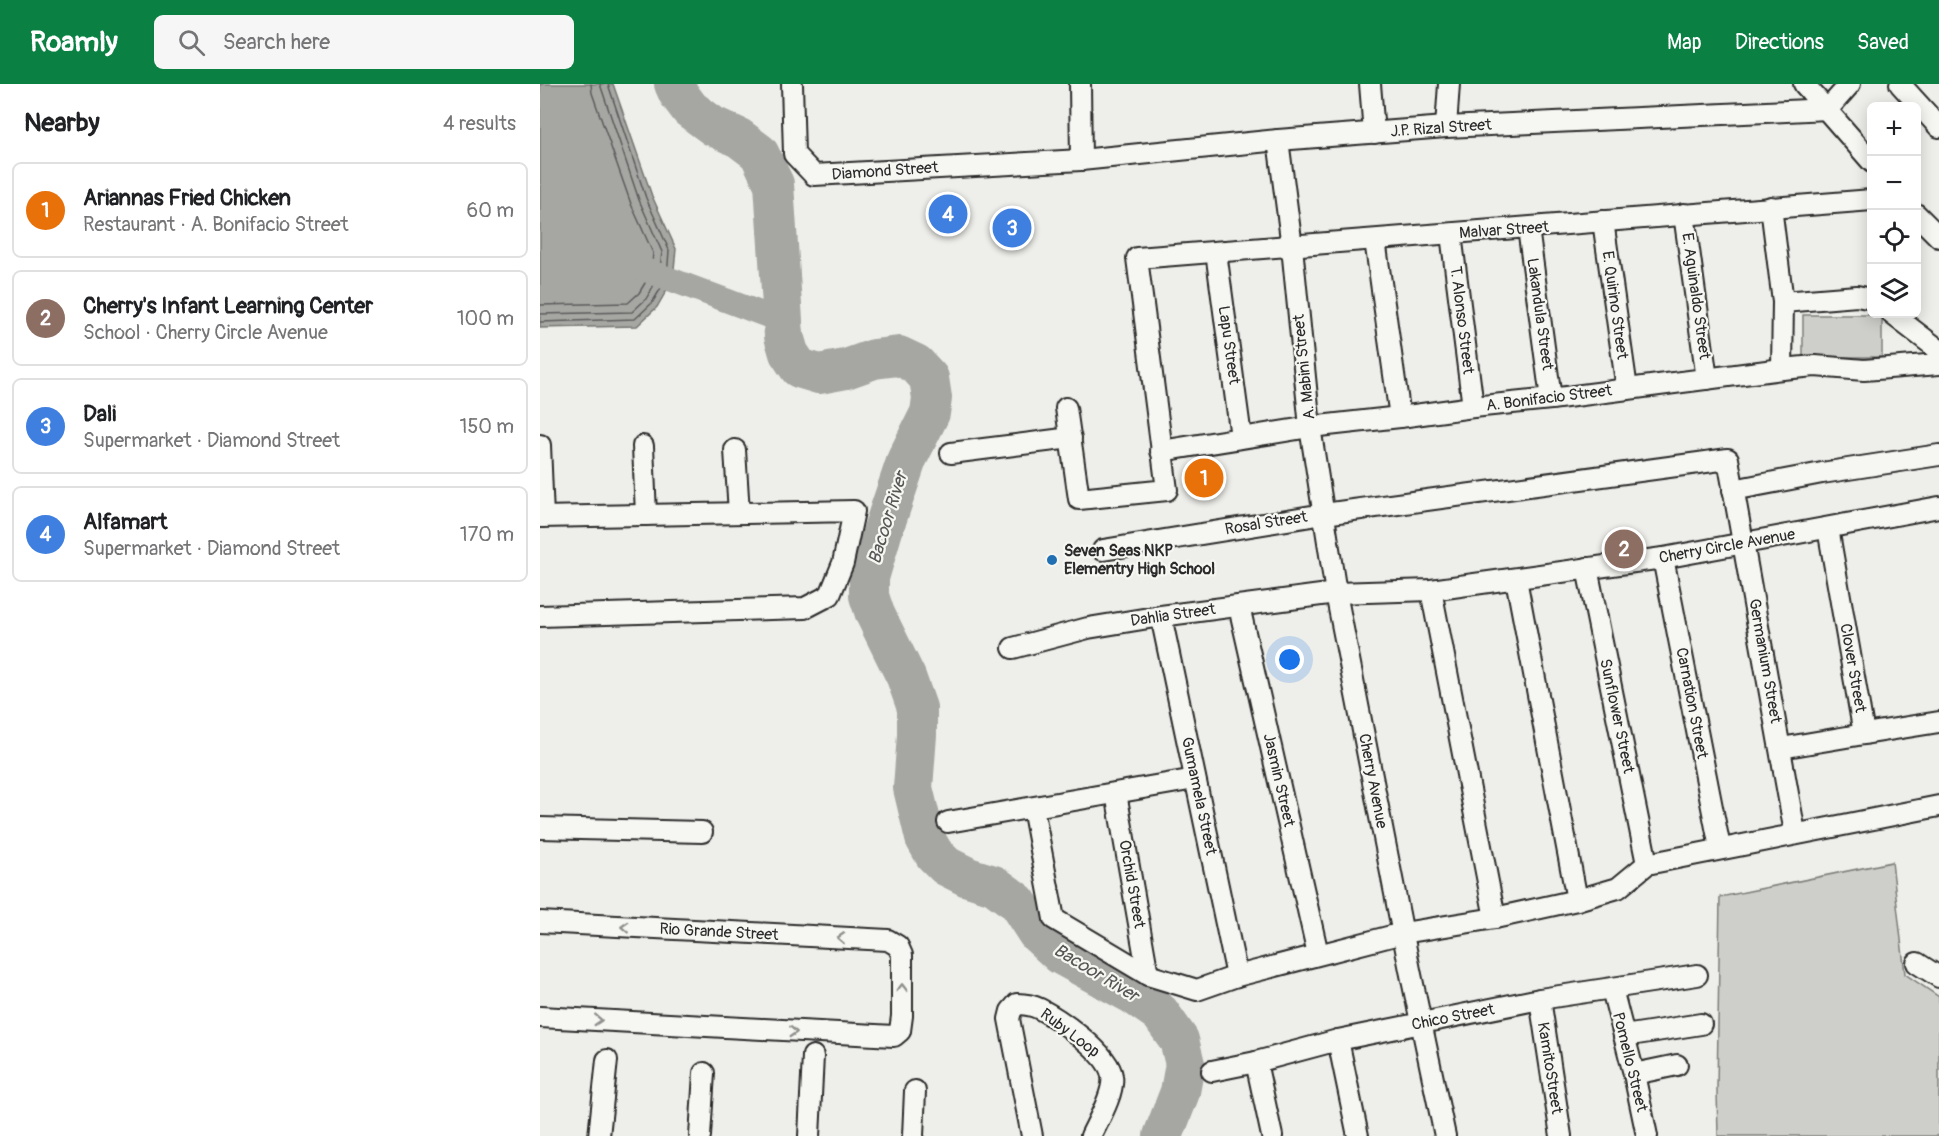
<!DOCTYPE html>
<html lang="en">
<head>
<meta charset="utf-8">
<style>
  :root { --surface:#fff; --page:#f6f6f6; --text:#202124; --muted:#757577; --line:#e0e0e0; --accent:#0b8043 }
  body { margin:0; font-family:Pangolin,sans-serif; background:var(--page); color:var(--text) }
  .controls { position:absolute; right:18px; top:18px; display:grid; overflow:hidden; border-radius:9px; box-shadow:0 3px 15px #0003 }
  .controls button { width:54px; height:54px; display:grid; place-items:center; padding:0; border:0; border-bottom:2px solid var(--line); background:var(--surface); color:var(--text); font:30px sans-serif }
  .you { position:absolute; left:750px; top:576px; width:21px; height:21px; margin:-15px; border:4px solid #fff; border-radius:50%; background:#1a73e8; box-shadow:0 0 0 9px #1a73e833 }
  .badge { display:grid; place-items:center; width:39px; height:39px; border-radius:50%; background:var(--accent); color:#fff; font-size:20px; font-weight:700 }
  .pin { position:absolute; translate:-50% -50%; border:3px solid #fff; box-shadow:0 2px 6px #0006 }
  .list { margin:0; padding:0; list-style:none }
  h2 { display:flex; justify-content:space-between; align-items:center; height:78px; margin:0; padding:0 24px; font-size:26px }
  h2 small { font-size:20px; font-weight:400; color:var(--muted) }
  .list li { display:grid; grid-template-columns:39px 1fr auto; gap:18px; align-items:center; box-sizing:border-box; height:96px; margin:0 12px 12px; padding:0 12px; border:2px solid var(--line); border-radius:9px }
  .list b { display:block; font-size:22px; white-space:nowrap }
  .list p { margin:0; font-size:20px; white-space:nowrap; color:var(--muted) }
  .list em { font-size:20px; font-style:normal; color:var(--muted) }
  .icon { flex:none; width:33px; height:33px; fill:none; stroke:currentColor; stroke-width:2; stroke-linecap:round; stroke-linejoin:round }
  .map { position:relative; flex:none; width:1399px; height:1052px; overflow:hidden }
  header { display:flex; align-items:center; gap:36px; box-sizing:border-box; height:84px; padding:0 30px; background:var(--accent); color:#fff }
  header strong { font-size:28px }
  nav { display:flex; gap:33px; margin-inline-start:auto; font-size:21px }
  .search { width:420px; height:54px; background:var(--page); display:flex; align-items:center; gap:15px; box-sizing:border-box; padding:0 21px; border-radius:9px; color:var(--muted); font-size:22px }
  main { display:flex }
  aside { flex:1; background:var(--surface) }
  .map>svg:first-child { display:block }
  .green { fill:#cececa; stroke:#7c7c7a; stroke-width:1.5 }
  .water { fill:#a6a6a3; stroke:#757573; stroke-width:1.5 }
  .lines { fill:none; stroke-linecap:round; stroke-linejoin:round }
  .shore { stroke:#5c5c5b; stroke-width:1.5 }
  .canal { stroke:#a6a6a3; stroke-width:24 }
  .river { stroke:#a6a6a3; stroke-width:40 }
  .minor-casing { stroke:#2b2b2b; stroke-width:24 }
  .minor { stroke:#f6f6f2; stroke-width:20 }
  .oneway { stroke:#90908e }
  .poi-dot { fill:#1f6fb2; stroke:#f6f6f2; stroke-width:2 }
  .labels { text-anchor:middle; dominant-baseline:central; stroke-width:4.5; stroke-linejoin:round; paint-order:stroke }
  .street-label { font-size:16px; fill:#2b2b2b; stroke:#f6f6f2 }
  .poi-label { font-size:16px; font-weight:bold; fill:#2b2b2b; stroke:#f6f6f2; text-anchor:start }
  .water-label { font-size:18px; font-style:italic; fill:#565655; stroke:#f6f6f2 }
</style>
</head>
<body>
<header>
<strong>Roamly</strong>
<div class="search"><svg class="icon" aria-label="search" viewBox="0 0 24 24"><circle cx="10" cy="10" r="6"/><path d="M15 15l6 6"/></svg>Search here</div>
<nav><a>Map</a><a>Directions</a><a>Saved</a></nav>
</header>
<main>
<aside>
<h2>Nearby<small>4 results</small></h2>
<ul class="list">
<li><span class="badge" style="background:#e8710a">1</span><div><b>Ariannas Fried Chicken</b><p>Restaurant · A. Bonifacio Street</p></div><em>60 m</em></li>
<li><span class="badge" style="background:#8d6e63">2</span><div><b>Cherry's Infant Learning Center</b><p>School · Cherry Circle Avenue</p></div><em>100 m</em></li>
<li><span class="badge" style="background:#3f7fe0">3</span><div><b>Dali</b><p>Supermarket · Diamond Street</p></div><em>150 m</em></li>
<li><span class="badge" style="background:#3f7fe0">4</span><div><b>Alfamart</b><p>Supermarket · Diamond Street</p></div><em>170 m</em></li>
</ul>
</aside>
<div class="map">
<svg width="1399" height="1052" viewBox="0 0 1399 1052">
  <rect width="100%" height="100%" fill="#eeeeea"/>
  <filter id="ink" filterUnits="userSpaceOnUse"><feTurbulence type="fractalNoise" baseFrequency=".0167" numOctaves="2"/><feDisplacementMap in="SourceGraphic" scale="12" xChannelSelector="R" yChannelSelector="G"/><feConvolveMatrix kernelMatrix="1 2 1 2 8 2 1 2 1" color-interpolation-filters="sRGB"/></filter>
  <g filter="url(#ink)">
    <g class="green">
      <rect x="1263" y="231" width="79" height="42"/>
      <polygon points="1352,778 1365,890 1399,913 1399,1052 1178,1052 1177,1006 1180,813"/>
    </g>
    <polygon class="water" points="0,0 73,0 112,112 136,165 133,195 117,223 97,242 0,244"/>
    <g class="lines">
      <g class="shore">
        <polyline points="0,221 88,219 99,209 111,189 113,169 91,120 52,9 51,0"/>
        <polyline points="0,230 92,228 106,215 119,192 122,168 99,116 60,0"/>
        <polyline points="0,238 95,235 112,219 127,194 129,166 106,114 68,0"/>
      </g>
      <polyline class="canal" points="103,185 244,238"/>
      <polyline class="river" points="134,0 138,9 150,25 173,42 199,54 219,69 234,100 244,252 249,269 259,284 279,290 306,285 334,275 359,272 376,280 389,294 392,314 390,329 367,375 343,446 329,494 329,512 335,530 366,593 377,624 377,651 373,704 385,754 394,770 406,782 428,793 454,801 477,818 497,849 521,871 594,911 620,929 639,956 645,980 640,1008 623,1052"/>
      <g class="minor-casing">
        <g id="minor">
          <polyline points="252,0 254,70 274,91 541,76 738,56 906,43 1288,25 1310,0"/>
          <polyline points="540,0 541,76"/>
          <polyline points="830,0 834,49"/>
          <polyline points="1264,0 1332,78"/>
          <polyline points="1360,0 1399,43"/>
          <polyline points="906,43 909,0"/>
          <polyline points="738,56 752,163 770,343 796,509 870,886 905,1052"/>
          <polyline points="1231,123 1243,218 1242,285"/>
          <polyline points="1144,130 1167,295"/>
          <polyline points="1376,130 1399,153"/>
          <polyline points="1063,137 1087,305"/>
          <polyline points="988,144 1011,315"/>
          <polyline points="911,150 933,323"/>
          <polyline points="835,156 860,333"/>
          <polyline points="676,168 701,353"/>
          <polyline points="1243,218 1317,212 1332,215"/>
          <polyline points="1352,230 1399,266"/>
          <polyline points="526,324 539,415 627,406 597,174 1332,116"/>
          <polyline points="0,361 3,433"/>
          <polyline points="103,362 106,431"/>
          <polyline points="195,366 199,429"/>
          <polyline points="621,367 770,343 860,333 933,323 1011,315 1242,285 1275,282 1324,286 1399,280"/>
          <polyline points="411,369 531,354"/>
          <polyline points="1193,406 1282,389 1399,371"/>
          <polyline points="0,433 314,427 303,479 290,511 265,524 0,532"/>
          <polyline points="1288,444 1324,650 1399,638"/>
          <polyline points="563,466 784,430 1188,375 1255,749"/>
          <polyline points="1123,474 1180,764"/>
          <polyline points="1047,484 1107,780"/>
          <polyline points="976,495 1037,816"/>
          <polyline points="891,506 955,834"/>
          <polyline points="699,522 778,870"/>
          <polyline points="621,532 697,892"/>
          <polyline points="473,564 548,544 621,532 796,509 891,506 1123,474 1399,423"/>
          <polyline points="1241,664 1324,650"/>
          <polyline points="576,709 608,891"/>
          <polyline points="493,724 514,835 608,891 657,906 697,892 863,849 955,834 1037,816 1078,804 1107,780 1399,722"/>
          <polyline points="408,738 655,695"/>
          <polyline points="0,744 162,748"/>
          <polyline points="0,838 348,856 358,862 362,871 362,932 360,947 354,952 0,933"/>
          <polyline points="1377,879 1399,893"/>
          <polyline points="1072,905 1094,990 1107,1052"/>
          <polyline points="1000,915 1021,1052"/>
          <polyline points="1084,952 1161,940"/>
          <polyline points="798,956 818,1052"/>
          <polyline points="716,978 732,1052"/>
          <polyline points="672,987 716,978 798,956 1000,915 1157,891"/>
          <polyline points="1094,990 1137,981"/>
          <polyline points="59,1052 67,976"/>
          <polyline points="160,1052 164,989"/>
          <polyline points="269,1052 273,972"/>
          <polyline points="373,1052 375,1007"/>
          <path d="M492 1052 469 935 471 927 477 920C485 920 492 921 500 925 519 935 569 969 572 992 575 1008 558 1037 551 1052"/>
        </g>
      </g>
      <use href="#minor" class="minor"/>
    </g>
    <defs><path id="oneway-chevron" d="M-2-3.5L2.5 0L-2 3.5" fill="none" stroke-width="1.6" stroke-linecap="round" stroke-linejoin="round" transform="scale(1.5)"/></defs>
    <g class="oneway">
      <use href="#oneway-chevron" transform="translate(85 843) rotate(-177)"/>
      <use href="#oneway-chevron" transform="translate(301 854) rotate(-177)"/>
      <use href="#oneway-chevron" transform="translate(362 904) rotate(-90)"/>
      <use href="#oneway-chevron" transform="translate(58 936) rotate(3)"/>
      <use href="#oneway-chevron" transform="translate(253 948) rotate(3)"/>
    </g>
  </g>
  <circle class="poi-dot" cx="512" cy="476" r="6"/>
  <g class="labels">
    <g class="street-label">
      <text transform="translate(901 44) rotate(-4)">J.P. Rizal Street</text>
      <text transform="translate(345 87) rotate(-4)">Diamond Street</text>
      <text transform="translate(964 146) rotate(-4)">Malvar Street</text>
      <text transform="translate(1156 212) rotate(82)">E. Aguinaldo Street</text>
      <text transform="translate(1075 221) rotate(82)">E. Quirino Street</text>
      <text transform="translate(1000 230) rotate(82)">Lakandula Street</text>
      <text transform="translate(922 236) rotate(83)">T. Alonso Street</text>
      <text transform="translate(689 261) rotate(82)">Lapu Street</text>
      <text transform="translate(764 283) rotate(-96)">A. Mabini Street</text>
      <text transform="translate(1009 314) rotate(-7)">A. Bonifacio Street</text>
      <text transform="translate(726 439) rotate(-9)">Rosal Street</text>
      <text transform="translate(1187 462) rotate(-10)">Cherry Circle Avenue</text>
      <text transform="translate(633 531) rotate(-8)">Dahlia Street</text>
      <text transform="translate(1225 577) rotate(80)">Germanium Street</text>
      <text transform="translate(1313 584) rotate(80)">Clover Street</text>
      <text transform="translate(1152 619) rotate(79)">Carnation Street</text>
      <text transform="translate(1077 632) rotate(78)">Sunflower Street</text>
      <text transform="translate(739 696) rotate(77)">Jasmin Street</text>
      <text transform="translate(833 697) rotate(79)">Cherry Avenue</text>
      <text transform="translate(659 712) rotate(78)">Gumamela Street</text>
      <text transform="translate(592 800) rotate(80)">Orchid Street</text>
      <text transform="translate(179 848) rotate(3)">Rio Grande Street</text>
      <text transform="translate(913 933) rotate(-11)">Chico Street</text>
      <text transform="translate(530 949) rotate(37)">Ruby Loop</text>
      <text transform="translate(1090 978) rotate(76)">Pomello Street</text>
      <text transform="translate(1010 984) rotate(81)">KamitoStreet</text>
    </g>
    <g class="poi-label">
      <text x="524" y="467">Seven Seas NKP<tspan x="524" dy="18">Elementry High School</tspan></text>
    </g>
    <g class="water-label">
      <text transform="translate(348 434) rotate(-73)">Bacoor River</text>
      <text transform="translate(556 889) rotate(31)">Bacoor River</text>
    </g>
  </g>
</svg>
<div class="controls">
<button>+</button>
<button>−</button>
<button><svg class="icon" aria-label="locate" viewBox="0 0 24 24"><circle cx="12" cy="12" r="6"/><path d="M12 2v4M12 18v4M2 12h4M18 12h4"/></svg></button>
<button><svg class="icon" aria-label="layers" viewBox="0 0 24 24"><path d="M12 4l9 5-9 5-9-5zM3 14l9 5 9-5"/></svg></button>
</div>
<div class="you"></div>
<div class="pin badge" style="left:664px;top:394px;background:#e8710a">1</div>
<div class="pin badge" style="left:1084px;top:465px;background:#8d6e63">2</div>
<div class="pin badge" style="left:472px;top:144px;background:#3f7fe0">3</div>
<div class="pin badge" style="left:408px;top:130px;background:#3f7fe0">4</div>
</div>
</main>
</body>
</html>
